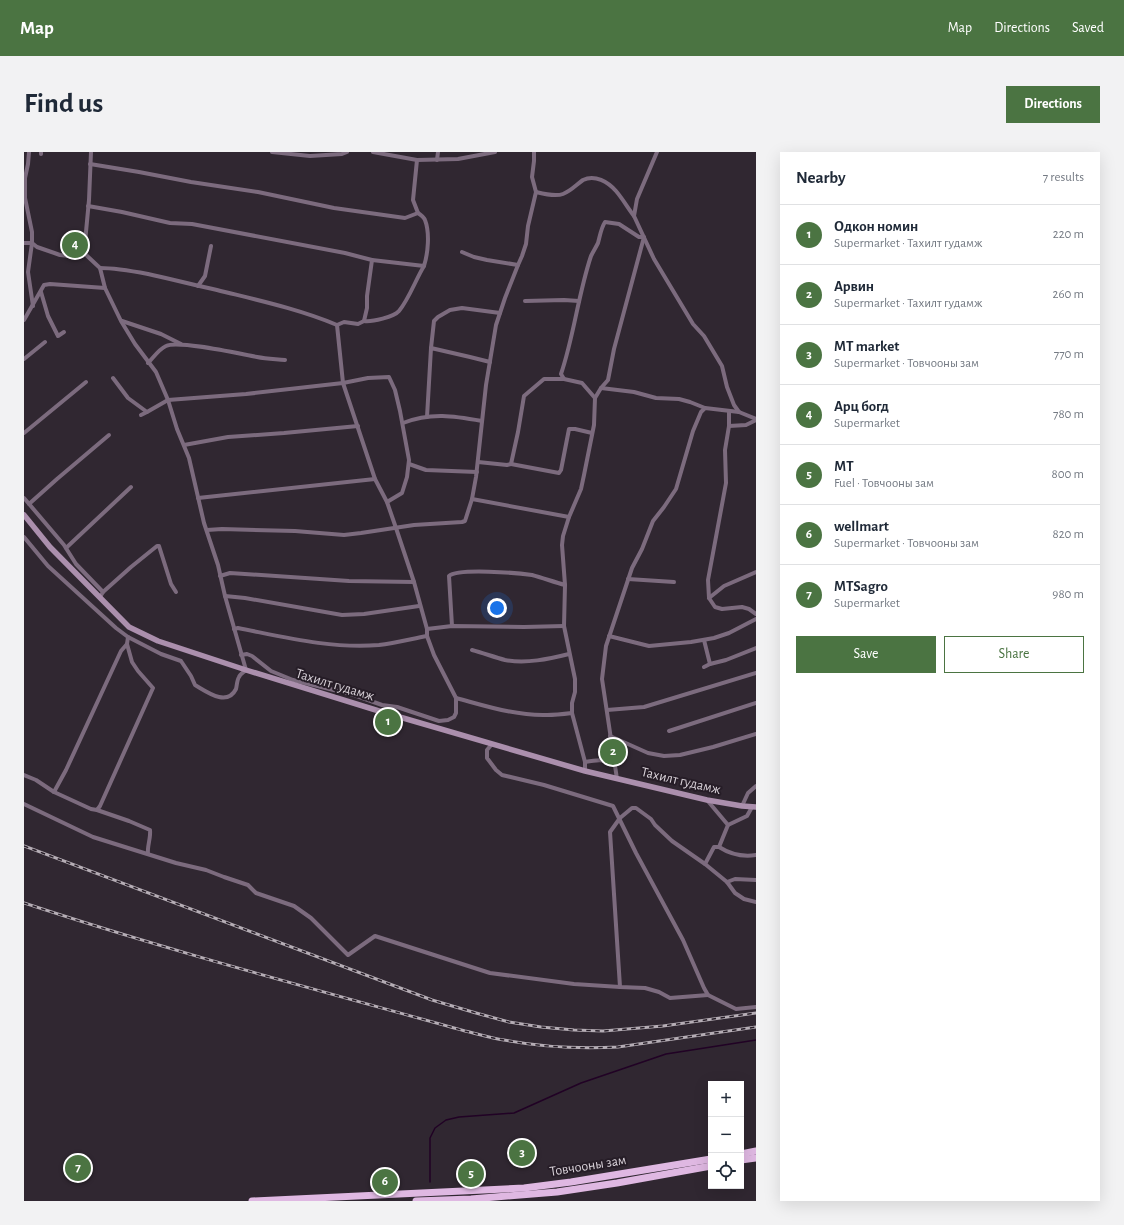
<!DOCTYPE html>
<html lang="en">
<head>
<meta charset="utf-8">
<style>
  :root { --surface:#fff; --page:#f2f2f3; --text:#1f2937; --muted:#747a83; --line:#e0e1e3; --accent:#4b7442 }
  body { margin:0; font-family:"Alegreya Sans",sans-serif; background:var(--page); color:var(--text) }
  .controls { position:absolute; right:12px; bottom:12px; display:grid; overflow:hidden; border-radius:0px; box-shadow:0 4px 16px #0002 }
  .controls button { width:36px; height:36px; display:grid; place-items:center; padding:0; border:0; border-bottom:1px solid var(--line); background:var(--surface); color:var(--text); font:20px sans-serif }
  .you { position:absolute; left:473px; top:456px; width:14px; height:14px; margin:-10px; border:3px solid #fff; border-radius:50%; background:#1a73e8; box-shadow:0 0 0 6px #1a73e833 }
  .badge { display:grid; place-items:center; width:26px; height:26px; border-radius:50%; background:var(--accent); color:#fff; font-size:13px; font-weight:700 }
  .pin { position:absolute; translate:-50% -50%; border:2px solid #fff; box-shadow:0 1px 4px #0006 }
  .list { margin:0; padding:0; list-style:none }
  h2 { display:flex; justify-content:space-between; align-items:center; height:52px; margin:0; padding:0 16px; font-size:17px }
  h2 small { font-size:13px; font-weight:400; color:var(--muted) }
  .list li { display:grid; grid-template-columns:26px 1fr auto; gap:12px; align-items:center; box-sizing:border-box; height:60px; padding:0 16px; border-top:1px solid var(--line) }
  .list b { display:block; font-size:15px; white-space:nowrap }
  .list p { margin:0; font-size:13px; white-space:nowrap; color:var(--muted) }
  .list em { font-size:13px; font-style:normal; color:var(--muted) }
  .actions { display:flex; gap:8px; padding:12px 16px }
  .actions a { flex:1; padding:9px 0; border:1px solid var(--accent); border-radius:0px; text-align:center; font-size:14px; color:var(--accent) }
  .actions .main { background:var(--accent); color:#fff }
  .icon { flex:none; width:22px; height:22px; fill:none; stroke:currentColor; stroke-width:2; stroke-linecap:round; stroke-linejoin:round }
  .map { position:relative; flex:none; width:732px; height:1049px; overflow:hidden; border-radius:0px }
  header { display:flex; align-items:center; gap:24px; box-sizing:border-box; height:56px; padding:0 20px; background:var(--accent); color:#fff }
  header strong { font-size:19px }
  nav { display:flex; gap:22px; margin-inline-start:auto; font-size:14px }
  .intro { display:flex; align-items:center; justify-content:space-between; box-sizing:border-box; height:96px; padding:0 24px }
  h1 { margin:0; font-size:28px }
  .button { padding:10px 18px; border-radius:0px; background:var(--accent); color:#fff; font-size:14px; font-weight:700 }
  main { display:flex; gap:24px; padding:0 24px }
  aside { flex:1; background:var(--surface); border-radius:0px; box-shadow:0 4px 16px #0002 }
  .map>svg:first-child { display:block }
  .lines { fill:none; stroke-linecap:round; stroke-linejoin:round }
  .stream { stroke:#210225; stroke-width:1.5 }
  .minor { stroke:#7c6b7e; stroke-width:4 }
  .secondary { stroke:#ab8fad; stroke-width:5.5 }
  .trunk { stroke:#dfb8e2; stroke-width:7 }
  .rail-casing { stroke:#b5adb5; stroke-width:3 }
  .rail { stroke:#261d27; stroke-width:1.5; stroke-dasharray:4.5; stroke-linecap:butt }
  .labels { text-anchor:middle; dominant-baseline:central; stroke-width:4; stroke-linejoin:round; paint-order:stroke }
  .street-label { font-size:14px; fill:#d9d2d9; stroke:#261d27 }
</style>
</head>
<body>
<header>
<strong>Map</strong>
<nav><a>Map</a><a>Directions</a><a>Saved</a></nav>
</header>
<div class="intro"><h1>Find us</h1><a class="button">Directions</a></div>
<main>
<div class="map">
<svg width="732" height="1049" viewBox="0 0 732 1049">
  <rect width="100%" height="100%" fill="#302731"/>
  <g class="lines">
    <polyline class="stream" points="406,1030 406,986 411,976 422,968 435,965 490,961 557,931 642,902 732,888"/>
    <g class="minor">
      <polyline points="5,0 4,12 1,26 1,46 8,80 8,91 4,120 9,154"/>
      <polyline points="17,0 17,2"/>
      <polyline points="248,0 286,4 318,2 323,0"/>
      <polyline points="349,0 393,8 434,7 471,0"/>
      <polyline points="633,0 613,47 610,64 630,107 669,172 680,184 698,214 703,235 710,253 715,260"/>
      <polyline points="413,8 414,0"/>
      <polyline points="66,12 115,20 167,30 234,40 310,56 381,66 394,61 389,48 393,8"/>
      <path d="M512 40C520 42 531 45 539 42 547 39 552 33 559 28 571 22 584 30 592 39 598 46 604 56 610 64"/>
      <polyline points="64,54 98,60 146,71 168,72 321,101 348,108 343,144 343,156 340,169 334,172 320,170 313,173"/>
      <polyline points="0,91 8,91 13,95 36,103 45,104 60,101"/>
      <polyline points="438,100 450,105 463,108 494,113"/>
      <path d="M348 108 400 114C404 101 406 81 401 68 400 65 397 63 394 61"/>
      <path d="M76 116C92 116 108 119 124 122 147 127 170 133 193 138 233 148 275 157 313 173L319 231 351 327 363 350 372 376 390 430 403 477V484L410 503 432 546V561L430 565 424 568 415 569 373 555 358 553 330 543 269 528 247 519 228 504 223 502 217 503"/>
      <polyline points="174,134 181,124 187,94"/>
      <polyline points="17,140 24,164 34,184 40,180"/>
      <polyline points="501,149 540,148 555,149"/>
      <polyline points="0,168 20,133 26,132 81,136"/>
      <polyline points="98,169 137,182 157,192"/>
      <path d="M340 169C348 170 370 165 375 159 385 147 392 127 400 114"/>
      <polyline points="407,196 410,169 414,165 426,158 438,156 476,161"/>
      <polyline points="0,207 21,190"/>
      <path d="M124 211C129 206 135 197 142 194 155 188 216 202 233 205 243 207 252 207 261 208"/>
      <polyline points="89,226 104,246 123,260 144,248 222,242 319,231 344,226 365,225 371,238 376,259 385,308 383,325 378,341 363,350"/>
      <polyline points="577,236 610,240 632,246 655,247 666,250 681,256"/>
      <polyline points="705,259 705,274 701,298 702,331 684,428 685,446 691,455 698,457 718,455 725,457 732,462"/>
      <polyline points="117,263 123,260"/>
      <polyline points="403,265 407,196 446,205 466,210"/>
      <path d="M379 271C407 260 430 264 458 269"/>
      <polyline points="705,274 722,273 732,268"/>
      <polyline points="0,281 62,230"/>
      <polyline points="160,293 204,285 260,281 334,274"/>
      <polyline points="454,310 483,313 487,312 494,280 500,244 520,227 540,227"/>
      <polyline points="385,312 402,318 453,320"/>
      <polyline points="487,312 535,321 537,318 545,277 551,277 568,281"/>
      <polyline points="0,346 40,393 52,412 79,440 76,445"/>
      <polyline points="174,346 351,327"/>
      <polyline points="448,347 545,365"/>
      <polyline points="5,352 33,327 85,283"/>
      <polyline points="183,378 198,377 271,379 320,383 337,381 390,373 438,370 441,369 448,347 452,325 462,233 472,173 481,146 494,113 498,104 502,92 504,74 512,40 508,25 510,9 510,0"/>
      <path d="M0 385 24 414 92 476 104 485 137 502 157 509 167 524 171 533C183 540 203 555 212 537 213 533 213 528 215 525 216 522 220 520 222 518L201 444 194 413 180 371 165 306 153 277 144 248 132 220 111 192 97 169 81 136 76 116 60 101 65 48 67 0"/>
      <polyline points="42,396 107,335"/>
      <polyline points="196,424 206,421 325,429 390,430"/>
      <polyline points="604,427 650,430"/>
      <polyline points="79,440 107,415 133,394 135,394 147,432 152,440"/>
      <polyline points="201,444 221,446 318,463 340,462 395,454"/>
      <polyline points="685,446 700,434 732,420"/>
      <path d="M428 474 425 424C434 416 494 421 508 423 519 426 530 430 541 433"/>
      <path d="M210 477 214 476C260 485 307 497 355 493 371 491 387 487 403 484"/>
      <polyline points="403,477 428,474 500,475 540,474"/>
      <polyline points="585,484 625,494 667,490 690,486 705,481 732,467"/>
      <polyline points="680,488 686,512"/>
      <path d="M448 498C459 501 470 505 481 508 502 512 525 507 545 502"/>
      <polyline points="680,515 686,512 702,508 732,496"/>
      <path d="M432 546C462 554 492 564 523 563 531 563 540 562 548 561"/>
      <polyline points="583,558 620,555 732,521"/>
      <polyline points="645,579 732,551"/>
      <polyline points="586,584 624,601 640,604 656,603 689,595 732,582"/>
      <polyline points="468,592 463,598 463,606 472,618 478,623 520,633 589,654 612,701 659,788 680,836 684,843 712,857 732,855"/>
      <path d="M561 610C572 608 579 607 590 611"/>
      <path d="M561 619V610L548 561V551L551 540V527L540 474 541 433 538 393 539 384 545 365 557 337 560 323 570 273 571 246 577 236 584 228 590 197 620 85H615L595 72 581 70C577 76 576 84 574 91 572 95 569 100 567 104 554 143 550 184 537 222L540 227 558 231 571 246"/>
      <polyline points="0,623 12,628 30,640 42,618 97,499 103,492 104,485"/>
      <polyline points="593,627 578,527 582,494 608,416 618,397 629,369 640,355 652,337 669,279 677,260 681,256 715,260 732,267"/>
      <polyline points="30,640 67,657 73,658 76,654 129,536 114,519 108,510 103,492"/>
      <polyline points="683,648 704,673"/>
      <polyline points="0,652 69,685 152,711 182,718 200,725 224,733 232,741 270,754 287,766 324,803 351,784 466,821 550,832 596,835 621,836 635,840 646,846 684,843"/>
      <polyline points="718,654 724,641 732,634"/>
      <path d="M73 658 105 669 126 678C127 686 123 694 124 702"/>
      <path d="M695 695C706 702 719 705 732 703"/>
      <polyline points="681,712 690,695 695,695 704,673 723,664 728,655"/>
      <polyline points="703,730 711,727 732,728"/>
      <polyline points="596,835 586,680 596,666 608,656 612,656 627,667 631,673 648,689 681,712 703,730 711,741 720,747 732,750"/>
    </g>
    <polyline class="secondary" points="0,363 26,395 105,475 134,489 222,518 355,559 561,619 683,648 718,654 732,655"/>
    <g class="trunk">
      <polyline points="717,1002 732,999"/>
      <polyline points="717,1008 732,1006"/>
      <polyline points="228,1049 500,1036 547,1030 687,1007"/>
      <polyline points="392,1049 447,1047 533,1040 593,1031 687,1014"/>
    </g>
    <g class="rail-casing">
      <g id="rail">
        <polyline points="0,694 408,848 452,861 485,870 517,875 550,878 579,879 639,874 732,861"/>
        <path d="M0 751C145 799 294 838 441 879 454 882 467 886 480 888 517 895 556 897 594 895L732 875"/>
      </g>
    </g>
    <use href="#rail" class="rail"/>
  </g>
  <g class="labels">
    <g class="street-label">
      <text transform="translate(311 533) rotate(17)">Тахилт гудамж</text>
      <text transform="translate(657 629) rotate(13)">Тахилт гудамж</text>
      <text transform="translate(564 1014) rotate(-9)">Товчооны зам</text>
    </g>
  </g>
</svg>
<div class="controls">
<button>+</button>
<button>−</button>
<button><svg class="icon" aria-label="locate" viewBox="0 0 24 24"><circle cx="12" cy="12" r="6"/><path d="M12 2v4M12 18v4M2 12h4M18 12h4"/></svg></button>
</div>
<div class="you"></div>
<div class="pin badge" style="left:364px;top:570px">1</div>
<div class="pin badge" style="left:589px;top:600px">2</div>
<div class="pin badge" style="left:498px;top:1001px">3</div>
<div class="pin badge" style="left:51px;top:93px">4</div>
<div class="pin badge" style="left:447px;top:1022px">5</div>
<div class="pin badge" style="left:361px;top:1030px">6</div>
<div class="pin badge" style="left:54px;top:1016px">7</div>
</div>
<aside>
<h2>Nearby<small>7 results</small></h2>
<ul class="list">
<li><span class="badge">1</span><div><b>Одкон номин</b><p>Supermarket · Тахилт гудамж</p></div><em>220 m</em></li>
<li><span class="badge">2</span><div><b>Арвин</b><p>Supermarket · Тахилт гудамж</p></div><em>260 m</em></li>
<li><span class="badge">3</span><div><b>MT market</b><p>Supermarket · Товчооны зам</p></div><em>770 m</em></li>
<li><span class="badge">4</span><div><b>Арц богд</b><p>Supermarket</p></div><em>780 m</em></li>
<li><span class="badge">5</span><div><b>МТ</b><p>Fuel · Товчооны зам</p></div><em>800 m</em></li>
<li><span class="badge">6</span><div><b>wellmart</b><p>Supermarket · Товчооны зам</p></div><em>820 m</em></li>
<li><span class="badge">7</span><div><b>MTSagro</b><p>Supermarket</p></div><em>980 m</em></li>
</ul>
<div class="actions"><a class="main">Save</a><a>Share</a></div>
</aside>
</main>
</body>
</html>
